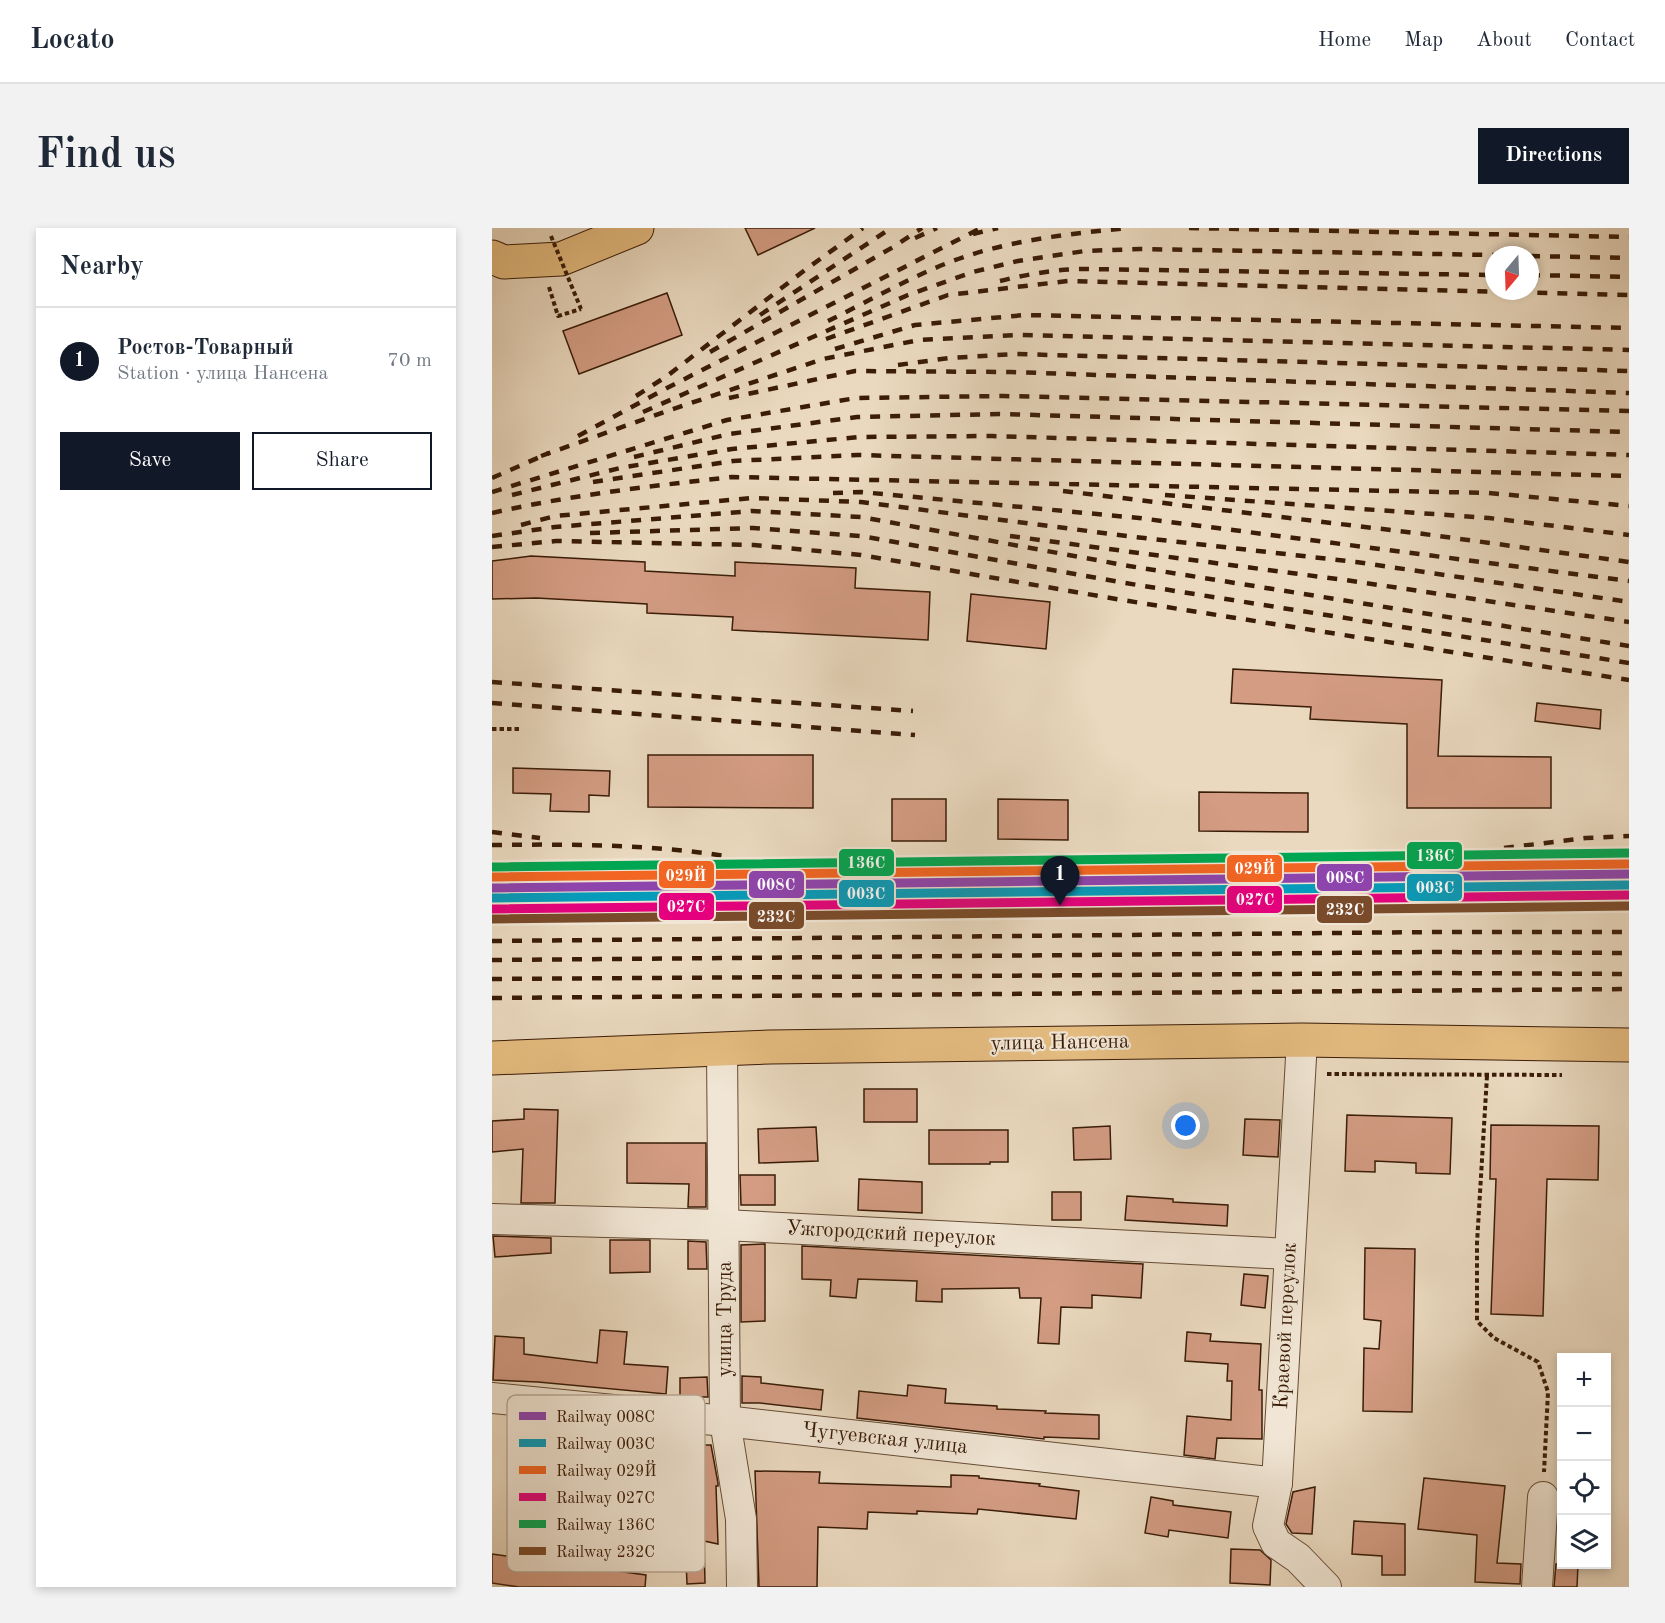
<!DOCTYPE html>
<html lang="en">
<head>
<meta charset="utf-8">
<style>
  :root { --surface:#fff; --page:#f2f2f3; --text:#1f2937; --muted:#747a83; --line:#e0e1e3; --accent:#111827 }
  body { margin:0; font-family:"Old Standard TT",serif; background:var(--page); color:var(--text) }
  .controls { position:absolute; right:18px; bottom:18px; display:grid; overflow:hidden; border-radius:0px; box-shadow:0 3px 9px #0003 }
  .controls button { width:54px; height:54px; display:grid; place-items:center; padding:0; border:0; border-bottom:2px solid var(--line); background:var(--surface); color:var(--text); font:30px sans-serif }
  .compass { position:absolute; left:993px; top:18px; width:54px; height:54px; border-radius:50%; background:var(--surface); box-shadow:0 3px 9px #0003; rotate:199deg }
  .you { position:absolute; left:694px; top:898px; width:21px; height:21px; margin:-15px; border:4px solid #fff; border-radius:50%; background:#1a73e8; box-shadow:0 0 0 9px #1a73e833 }
  .badge { display:grid; place-items:center; width:39px; height:39px; border-radius:50%; background:var(--accent); color:#fff; font-size:20px; font-weight:700 }
  .pin { position:absolute; translate:-50% -50px; filter:drop-shadow(0 2px 3px #0008) }
  .pin::after { content:''; position:absolute; top:32px; width:21px; height:18px; background:inherit; clip-path:polygon(0 0,100% 0,50% 100%) }
  .list { margin:0; padding:0; list-style:none }
  h2 { display:flex; justify-content:space-between; align-items:center; height:78px; margin:0; padding:0 24px; font-size:26px }
  h2 small { font-size:20px; font-weight:400; color:var(--muted) }
  .list li { display:grid; grid-template-columns:39px 1fr auto; gap:18px; align-items:center; box-sizing:border-box; height:108px; padding:0 24px; border-top:2px solid var(--line) }
  .list b { display:block; font-size:22px; white-space:nowrap }
  .list p { margin:0; font-size:20px; white-space:nowrap; color:var(--muted) }
  .list em { font-size:20px; font-style:normal; color:var(--muted) }
  .actions { display:flex; gap:12px; padding:18px 24px }
  .actions a { flex:1; padding:14px 0; border:2px solid var(--accent); border-radius:0px; text-align:center; font-size:21px; color:var(--accent) }
  .actions .main { background:var(--accent); color:#fff }
  .icon { flex:none; width:33px; height:33px; fill:none; stroke:currentColor; stroke-width:2; stroke-linecap:round; stroke-linejoin:round }
  .map { position:relative; flex:none; width:1137px; height:1359px; overflow:hidden; border-radius:0px }
  header { display:flex; align-items:center; gap:36px; box-sizing:border-box; height:84px; padding:0 30px; background:var(--surface); border-bottom:2px solid var(--line) }
  header strong { font-size:28px }
  nav { display:flex; gap:33px; margin-inline-start:auto; font-size:21px }
  .intro { display:flex; align-items:center; justify-content:space-between; box-sizing:border-box; height:144px; padding:0 36px }
  h1 { margin:0; font-size:42px }
  .button { padding:15px 27px; border-radius:0px; background:var(--accent); color:#fff; font-size:21px; font-weight:700 }
  main { display:flex; gap:36px; padding:0 36px }
  aside { flex:1; background:var(--surface); border-radius:0px; box-shadow:0 3px 9px #0003 }
  .map>svg:first-child { display:block }
  .building { fill:#d39c83; stroke:#3a1c07; stroke-width:1.5 }
  .lines { fill:none; stroke-linecap:round; stroke-linejoin:round }
  .minor-casing { stroke:#664b35; stroke-width:32 }
  .major-casing { stroke:#3a1c07; stroke-width:35 }
  .path { stroke:#3a1c07; stroke-width:4; stroke-dasharray:4.5 3; stroke-linecap:butt }
  .minor { stroke:#f1e6d5; stroke-width:30 }
  .major { stroke:#e5bc80; stroke-width:33 }
  .rail { stroke:#3a1c07; stroke-width:4.5; stroke-dasharray:10 10; stroke-linecap:butt }
  .path-bridge { stroke:#3a1c07; stroke-width:4; stroke-dasharray:4.5 3; stroke-linecap:butt }
  .rail-1-casing { stroke:#f1e6d5; stroke-width:14 }
  .rail-2-casing { stroke:#f1e6d5; stroke-width:14 }
  .rail-3-casing { stroke:#f1e6d5; stroke-width:14 }
  .rail-4-casing { stroke:#f1e6d5; stroke-width:14 }
  .rail-5-casing { stroke:#f1e6d5; stroke-width:14 }
  .rail-6-casing { stroke:#f1e6d5; stroke-width:14 }
  .rail-1 { stroke:#8e44ad; stroke-width:9 }
  .rail-2 { stroke:#069bba; stroke-width:9 }
  .rail-3 { stroke:#f26522; stroke-width:9 }
  .rail-4 { stroke:#e5007d; stroke-width:9 }
  .rail-5 { stroke:#00a651; stroke-width:9 }
  .rail-6 { stroke:#7a4b2a; stroke-width:9 }
  .labels { text-anchor:middle; dominant-baseline:central; stroke-width:4.5; stroke-linejoin:round; paint-order:stroke }
  .street-label { font-size:21px; fill:#3a1c07; stroke:#f1e6d5 }
  .key { fill:#f1e6d5; stroke:#baa997; stroke-width:1.5 }
  .key-label { font-size:16px; fill:#3a1c07 }
  .line-badge { stroke:#f1e6d5; stroke-width:2 }
  .badge-label { font-size:16px; text-anchor:middle; font-weight:bold; fill:#fff }
</style>
</head>
<body>
<header>
<strong>Locato</strong>
<nav><a>Home</a><a>Map</a><a>About</a><a>Contact</a></nav>
</header>
<div class="intro"><h1>Find us</h1><a class="button">Directions</a></div>
<main>
<aside>
<h2>Nearby<small></small></h2>
<ul class="list">
<li><span class="badge">1</span><div><b>Ростов-Товарный</b><p>Station · улица Нансена</p></div><em>70 m</em></li>
</ul>
<div class="actions"><a class="main">Save</a><a>Share</a></div>
</aside>
<div class="map">
<svg width="1137" height="1359" viewBox="0 0 1137 1359">
  <rect width="100%" height="100%" fill="#ead9bf"/>
  <filter id="stains"><feTurbulence type="fractalNoise" baseFrequency=".00333" numOctaves="4"/><feColorMatrix values="0 0 0 0 .2 0 0 0 0 .09 0 0 0 0 .02 0 0 0 .5 -.17"/></filter>
  <radialGradient id="worn" r=".72"><stop offset=".6" stop-color="#630" stop-opacity="0"/><stop offset="1" stop-color="#630" stop-opacity=".3"/></radialGradient>
  <g class="building">
    <polygon points="253,0 323,0 266,27"/>
    <polygon points="175,65 190,107 87,146 71,103"/>
    <polygon points="39,328 153,334 153,343 243,348 243,334 364,340 363,360 438,364 436,412 240,402 241,389 155,385 155,376 44,370 0,371 0,333"/>
    <polygon points="479,366 558,374 554,421 475,413"/>
    <polygon points="741,441 950,452 946,528 1059,529 1059,580 915,580 915,496 818,491 819,479 739,475"/>
    <polygon points="1045,475 1109,482 1108,501 1043,493"/>
    <polygon points="156,527 321,527 321,580 156,579"/>
    <polygon points="21,540 118,543 117,568 97,567 97,584 58,583 59,566 21,565"/>
    <polygon points="707,564 816,565 816,604 707,603"/>
    <rect x="400" y="571" width="54" height="42"/>
    <polygon points="506,571 576,572 576,612 506,611"/>
    <rect x="372" y="861" width="53" height="33"/>
    <polygon points="32,881 66,882 63,975 29,975 31,921 0,924 0,893 32,891"/>
    <polygon points="855,887 960,890 958,946 924,945 924,935 883,933 883,944 853,943"/>
    <polygon points="753,891 788,892 786,929 751,927"/>
    <polygon points="999,897 1107,898 1106,952 1055,951 1051,1088 999,1086 1004,951 998,951"/>
    <polygon points="618,898 619,931 582,932 581,900"/>
    <polygon points="324,899 326,933 267,935 266,901"/>
    <polygon points="437,902 516,902 516,934 498,934 498,936 437,936"/>
    <polygon points="135,915 214,915 214,979 196,979 197,956 135,955"/>
    <polygon points="248,947 283,947 283,977 249,977"/>
    <polygon points="367,951 430,954 430,985 366,982"/>
    <rect x="560" y="964" width="29" height="28"/>
    <polygon points="635,968 681,971 681,974 736,977 735,998 633,992"/>
    <polygon points="1,1008 59,1010 59,1025 3,1029"/>
    <polygon points="118,1012 158,1012 158,1044 118,1045"/>
    <polygon points="196,1013 214,1014 215,1041 196,1041"/>
    <polygon points="273,1016 273,1093 249,1094 249,1017"/>
    <polygon points="310,1018 651,1036 649,1070 600,1067 600,1080 569,1079 567,1116 546,1115 549,1070 528,1070 527,1060 450,1061 450,1074 424,1073 425,1053 366,1051 364,1070 338,1068 339,1052 310,1051"/>
    <polygon points="873,1020 923,1021 920,1184 871,1183 872,1120 887,1121 889,1093 872,1091"/>
    <polygon points="752,1046 776,1048 773,1080 749,1077"/>
    <polygon points="108,1102 135,1104 132,1136 176,1139 174,1166 46,1154 1,1152 3,1108 32,1110 32,1126 105,1135"/>
    <polygon points="695,1104 719,1106 718,1113 769,1116 767,1162 770,1162 770,1211 725,1210 723,1231 692,1227 695,1188 739,1192 740,1153 735,1153 736,1136 693,1133"/>
    <polygon points="250,1148 269,1149 269,1155 331,1162 329,1182 268,1175 250,1175"/>
    <polygon points="215,1149 216,1169 188,1169 188,1150"/>
    <polygon points="416,1157 454,1161 453,1175 505,1178 505,1181 554,1183 553,1185 607,1187 607,1211 552,1209 552,1211 365,1190 367,1163 415,1168"/>
    <polygon points="149,1211 170,1211 170,1217 219,1217 226,1255 226,1258 224,1258 226,1316 212,1313 213,1355 195,1356 191,1256 147,1254"/>
    <polygon points="263,1243 328,1244 327,1255 459,1259 459,1247 487,1248 487,1250 548,1256 547,1258 587,1263 584,1291 486,1281 485,1286 425,1283 425,1286 376,1284 375,1301 326,1299 325,1359 267,1359"/>
    <polygon points="932,1250 1013,1258 1005,1335 1029,1336 1028,1356 983,1354 985,1307 926,1301"/>
    <polygon points="823,1259 820,1306 800,1305 794,1296 801,1264"/>
    <polygon points="659,1269 681,1273 681,1277 739,1284 736,1310 677,1302 676,1309 653,1305"/>
    <polygon points="862,1293 913,1296 913,1347 890,1347 890,1328 860,1326"/>
    <polygon points="739,1321 768,1322 779,1332 778,1357 738,1355"/>
    <polygon points="0,1326 154,1347 153,1359 27,1359 0,1355"/>
    <polygon points="1064,1336 1086,1336 1085,1359 1062,1359"/>
  </g>
  <g class="lines">
    <g class="minor-casing">
      <g id="minor">
        <polyline points="810,812 785,1255 776,1298 784,1315 806,1330 834,1359"/>
        <polyline points="230,821 233,1193 249,1291 250,1359"/>
        <polyline points="0,991 232,997 797,1026"/>
        <polyline points="0,1170 233,1193 785,1255"/>
        <polyline points="1045,1359 1051,1269"/>
      </g>
    </g>
    <g class="major-casing">
      <g id="major">
        <polyline points="0,29 12,34 69,31 145,0"/>
        <polyline points="0,830 278,819 810,812 1137,817"/>
      </g>
    </g>
    <g class="path">
      <polyline points="57,59 66,88 89,81"/>
      <polyline points="0,501 28,501"/>
      <polyline points="835,846 1070,847"/>
      <polyline points="995,848 985,1015 985,1093 1002,1110 1046,1134 1056,1164 1052,1244"/>
    </g>
    <use href="#minor" class="minor"/>
    <use href="#major" class="major"/>
    <g class="rail">
      <polyline points="697,0 1137,9"/>
      <polyline points="481,6 506,0"/>
      <polyline points="423,10 445,0"/>
      <polyline points="1038,28 1137,30"/>
      <polyline points="1038,47 1137,49"/>
      <path d="M508 53C536 46 565 41 594 41L1002 47"/>
      <polyline points="268,87 399,0"/>
      <path d="M336 93C381 71 430 42 478 27 528 11 584 5 636 0"/>
      <polyline points="334,111 456,67 576,53 1137,67"/>
      <polyline points="343,121 423,97 533,87 1137,100"/>
      <polyline points="218,124 403,18 430,0"/>
      <polyline points="406,137 457,130 523,126 1137,143"/>
      <polyline points="144,168 175,148 313,42 371,0"/>
      <polyline points="237,170 363,143 519,144 1137,165"/>
      <polyline points="151,184 416,67 481,44 526,33 593,23 648,21 1002,27"/>
      <polyline points="86,208 171,162 489,0"/>
      <polyline points="49,228 175,183 331,131 427,112 528,107 1137,122"/>
      <polyline points="142,229 237,206 365,189 508,186 1137,204"/>
      <polyline points="0,250 57,225"/>
      <polyline points="101,254 241,233 366,227 1137,248"/>
      <polyline points="571,263 932,306 1137,334"/>
      <polyline points="0,264 235,192 364,170 512,168 1137,183"/>
      <polyline points="341,265 369,264 647,290 1137,353"/>
      <polyline points="20,267 128,240 240,221 367,209 500,208 1137,227"/>
      <polyline points="673,267 997,290 1137,307"/>
      <path d="M0 285C79 267 159 258 240 249L997 265 1137 278"/>
      <polyline points="29,297 63,288 260,270 369,274 643,309 864,334 1137,374"/>
      <polyline points="98,305 261,300 369,308 633,355 1137,435"/>
      <polyline points="0,308 63,299 260,283 369,289 637,338 1137,418"/>
      <polyline points="518,308 860,353 1137,394"/>
      <polyline points="0,319 64,313 262,317 369,327 630,372 1137,452"/>
      <polyline points="0,454 421,483"/>
      <polyline points="0,475 423,507"/>
      <polyline points="0,604 48,610"/>
      <path d="M0 617C80 616 160 616 239 629"/>
      <polyline points="1012,620 1094,610 1137,608"/>
      <polyline points="0,638 1137,626"/>
      <polyline points="0,713 944,704 1137,704"/>
      <polyline points="0,732 944,724 1137,725"/>
      <polyline points="0,751 942,745 1137,746"/>
      <polyline points="0,770 1137,761"/>
    </g>
    <polyline class="path-bridge" points="59,8 89,81"/>
    <g class="rail-1-casing">
      <polyline id="rail-1" points="0,660 1137,646"/>
    </g>
    <g class="rail-2-casing">
      <polyline id="rail-2" points="0,670 1137,657"/>
    </g>
    <g class="rail-3-casing">
      <polyline id="rail-3" points="0,649 1137,636"/>
    </g>
    <g class="rail-4-casing">
      <polyline id="rail-4" points="0,681 1137,667"/>
    </g>
    <g class="rail-5-casing">
      <polyline id="rail-5" points="0,639 1137,625"/>
    </g>
    <g class="rail-6-casing">
      <polyline id="rail-6" points="0,691 1137,678"/>
    </g>
    <use href="#rail-1" class="rail-1"/>
    <use href="#rail-2" class="rail-2"/>
    <use href="#rail-3" class="rail-3"/>
    <use href="#rail-4" class="rail-4"/>
    <use href="#rail-5" class="rail-5"/>
    <use href="#rail-6" class="rail-6"/>
  </g>
  <g class="labels">
    <g class="street-label">
      <text transform="translate(568 815) rotate(-1)">улица Нансена</text>
      <text transform="translate(399 1006) rotate(3)">Ужгородский переулок</text>
      <text transform="translate(233 1091) rotate(-90)">улица Труда</text>
      <text transform="translate(794 1098) rotate(-87)">Краевой переулок</text>
      <text transform="translate(393 1211) rotate(6)">Чугуевская улица</text>
    </g>
  </g>
  <rect x="15" y="1167" width="198" height="177" rx="9" class="key"/>
  <rect x="27" y="1184" width="27" height="8" fill="#8e44ad"/>
  <rect x="27" y="1211" width="27" height="8" fill="#069bba"/>
  <rect x="27" y="1238" width="27" height="8" fill="#f26522"/>
  <rect x="27" y="1265" width="27" height="8" fill="#e5007d"/>
  <rect x="27" y="1292" width="27" height="8" fill="#00a651"/>
  <rect x="27" y="1319" width="27" height="8" fill="#7a4b2a"/>
  <g class="key-label">
    <text x="64" y="1194">Railway 008С</text>
    <text x="64" y="1221">Railway 003С</text>
    <text x="64" y="1248">Railway 029Й</text>
    <text x="64" y="1275">Railway 027С</text>
    <text x="64" y="1302">Railway 136С</text>
    <text x="64" y="1329">Railway 232C</text>
  </g>
  <g class="line-badge">
    <rect x="914" y="613" width="57" height="29" rx="6" fill="#00a651"/>
    <rect x="346" y="620" width="57" height="29" rx="6" fill="#00a651"/>
    <rect x="734" y="626" width="57" height="29" rx="6" fill="#f26522"/>
    <rect x="166" y="632" width="57" height="29" rx="6" fill="#f26522"/>
    <rect x="824" y="635" width="57" height="29" rx="6" fill="#8e44ad"/>
    <rect x="256" y="642" width="57" height="29" rx="6" fill="#8e44ad"/>
    <rect x="914" y="645" width="57" height="29" rx="6" fill="#069bba"/>
    <rect x="346" y="651" width="57" height="29" rx="6" fill="#069bba"/>
    <rect x="734" y="657" width="57" height="29" rx="6" fill="#e5007d"/>
    <rect x="166" y="664" width="57" height="29" rx="6" fill="#e5007d"/>
    <rect x="824" y="667" width="57" height="29" rx="6" fill="#7a4b2a"/>
    <rect x="256" y="673" width="57" height="29" rx="6" fill="#7a4b2a"/>
  </g>
  <g class="badge-label">
    <text x="943" y="633">136С</text>
    <text x="374" y="640">136С</text>
    <text x="763" y="646">029Й</text>
    <text x="194" y="653">029Й</text>
    <text x="853" y="655">008С</text>
    <text x="284" y="662">008С</text>
    <text x="943" y="665">003С</text>
    <text x="374" y="671">003С</text>
    <text x="763" y="677">027С</text>
    <text x="194" y="684">027С</text>
    <text x="853" y="687">232C</text>
    <text x="284" y="694">232C</text>
  </g>
  <rect width="100%" height="100%" filter="url(#stains)"/>
  <rect width="100%" height="100%" fill="url(#worn)"/>
</svg>
<div class="controls">
<button>+</button>
<button>−</button>
<button><svg class="icon" aria-label="locate" viewBox="0 0 24 24"><circle cx="12" cy="12" r="6"/><path d="M12 2v4M12 18v4M2 12h4M18 12h4"/></svg></button>
<button><svg class="icon" aria-label="layers" viewBox="0 0 24 24"><path d="M12 4l9 5-9 5-9-5zM3 14l9 5 9-5"/></svg></button>
</div>
<svg class="compass" viewBox="-18 -18 36 36"><path d="M0-13l5 13h-10z" fill="#e53935"/><path d="M0 13l5-13h-10z" fill="#747a83"/></svg>
<div class="you"></div>
<div class="pin badge" style="left:568px;top:678px">1</div>
</div>
</main>
</body>
</html>
